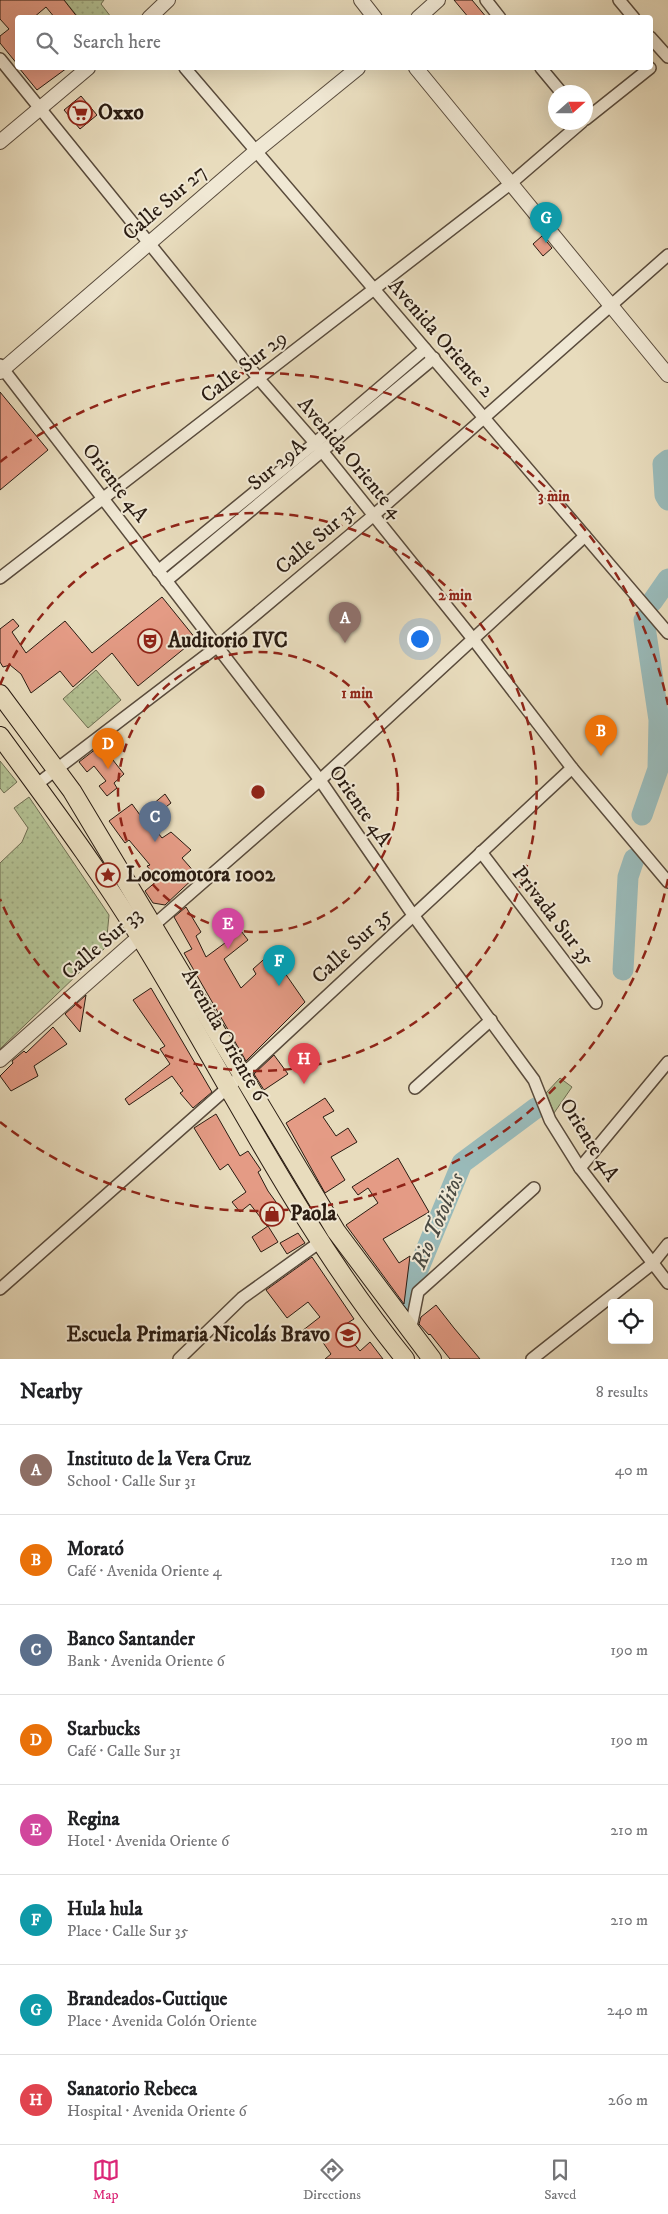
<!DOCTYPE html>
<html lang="en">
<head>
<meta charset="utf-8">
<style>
  :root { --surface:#fff; --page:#f6f6f6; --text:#202124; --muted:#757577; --line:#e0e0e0; --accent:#db2777 }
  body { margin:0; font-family:"IM FELL DW Pica",serif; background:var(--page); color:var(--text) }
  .controls { position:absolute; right:15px; bottom:15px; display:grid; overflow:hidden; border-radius:5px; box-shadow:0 5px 20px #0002 }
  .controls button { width:45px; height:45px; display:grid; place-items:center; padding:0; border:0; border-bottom:1px solid var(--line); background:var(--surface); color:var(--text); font:25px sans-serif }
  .compass { position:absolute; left:548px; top:85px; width:45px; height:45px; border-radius:50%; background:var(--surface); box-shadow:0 5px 20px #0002; rotate:69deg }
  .you { position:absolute; left:419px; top:638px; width:18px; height:18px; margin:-12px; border:4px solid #fff; border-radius:50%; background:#1a73e8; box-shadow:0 0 0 8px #1a73e833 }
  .badge { display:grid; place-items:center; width:32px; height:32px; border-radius:50%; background:var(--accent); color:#fff; font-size:16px; font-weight:700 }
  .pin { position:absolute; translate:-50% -41px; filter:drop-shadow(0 1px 2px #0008) }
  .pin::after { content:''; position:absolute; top:26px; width:18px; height:15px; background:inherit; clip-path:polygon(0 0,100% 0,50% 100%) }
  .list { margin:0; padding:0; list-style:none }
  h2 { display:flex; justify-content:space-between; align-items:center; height:65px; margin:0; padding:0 20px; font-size:21px }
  h2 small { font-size:16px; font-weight:400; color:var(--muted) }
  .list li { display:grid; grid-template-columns:32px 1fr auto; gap:15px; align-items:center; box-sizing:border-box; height:90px; padding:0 20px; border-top:1px solid var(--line) }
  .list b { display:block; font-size:19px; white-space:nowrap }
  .list p { margin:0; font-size:16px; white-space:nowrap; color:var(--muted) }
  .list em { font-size:16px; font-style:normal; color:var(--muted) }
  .icon { flex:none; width:28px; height:28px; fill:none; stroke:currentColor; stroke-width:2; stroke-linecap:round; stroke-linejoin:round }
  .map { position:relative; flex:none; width:668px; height:1359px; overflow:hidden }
  .search { position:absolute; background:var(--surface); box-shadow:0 5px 20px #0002; left:15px; right:15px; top:15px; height:55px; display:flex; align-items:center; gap:12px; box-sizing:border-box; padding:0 18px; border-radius:5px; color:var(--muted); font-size:19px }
  .sheet { height:785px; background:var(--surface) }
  nav { display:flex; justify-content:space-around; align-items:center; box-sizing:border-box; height:70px; border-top:1px solid var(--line); background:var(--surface); font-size:14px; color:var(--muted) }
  nav a { display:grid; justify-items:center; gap:2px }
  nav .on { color:var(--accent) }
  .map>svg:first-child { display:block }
  .grass { fill:url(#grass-dots); stroke:#6e6e52 }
  .park { fill:#b3c193; stroke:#6e6e52 }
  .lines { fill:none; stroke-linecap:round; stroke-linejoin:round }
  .river { stroke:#99bab9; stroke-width:21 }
  .building { fill:#e49b85; stroke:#291b11 }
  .minor-casing { stroke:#594b3c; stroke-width:14 }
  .tertiary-casing { stroke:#594b3c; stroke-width:16 }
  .primary-casing { stroke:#291b11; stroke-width:20 }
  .minor { stroke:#f0e8d4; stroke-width:11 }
  .tertiary { stroke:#f0e8d4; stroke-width:14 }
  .primary { stroke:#e8dcbd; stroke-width:18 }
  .ring { fill:none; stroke:#8f2418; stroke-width:2.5; stroke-dasharray:9 6 }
  .labels { text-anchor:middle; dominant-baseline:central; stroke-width:4; stroke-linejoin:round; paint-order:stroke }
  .poi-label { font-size:21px; font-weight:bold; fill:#291b11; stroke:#f0e8d4; text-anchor:start }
  .street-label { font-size:21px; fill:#291b11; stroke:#f0e8d4 }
  .water-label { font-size:22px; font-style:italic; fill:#4b4b43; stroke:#f0e8d4 }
  .centre { fill:#8f2418; stroke:#f0e8d4; stroke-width:2.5 }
  .ring-label { font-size:15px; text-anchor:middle; font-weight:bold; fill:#8f2418; stroke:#f0e8d4; stroke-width:4; stroke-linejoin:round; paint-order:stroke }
</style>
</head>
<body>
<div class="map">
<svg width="668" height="1359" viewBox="0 0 668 1359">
  <defs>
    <pattern id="grass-dots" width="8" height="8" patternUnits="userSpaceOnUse" patternTransform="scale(1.25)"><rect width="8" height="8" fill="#b3c193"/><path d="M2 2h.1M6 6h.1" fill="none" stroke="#9aa57e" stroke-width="1.8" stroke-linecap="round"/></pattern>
  </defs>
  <rect width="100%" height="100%" fill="#e8dcbd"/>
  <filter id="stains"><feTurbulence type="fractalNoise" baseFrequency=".004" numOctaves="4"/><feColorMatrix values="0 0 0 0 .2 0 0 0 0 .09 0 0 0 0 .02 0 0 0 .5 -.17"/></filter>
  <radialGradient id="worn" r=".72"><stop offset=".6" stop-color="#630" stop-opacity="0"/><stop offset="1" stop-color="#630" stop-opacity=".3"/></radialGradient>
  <g class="grass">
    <polygon points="64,0 104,0 101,4 111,17 78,17"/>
    <polygon points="96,670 121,700 88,728 63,699"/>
    <polygon points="0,761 17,782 4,793 0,788"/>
    <polygon points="29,797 109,915 106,947 0,1049 0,863 22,842 28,828 14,808"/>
  </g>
  <polygon class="park" points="560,1078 572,1087 554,1113 546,1093"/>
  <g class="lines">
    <g class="river">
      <polyline points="668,460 663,464 665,495 668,500"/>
      <polyline points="652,602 668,579"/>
      <polyline points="642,815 658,769 659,720 644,620"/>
      <polyline points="623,970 628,877 634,859"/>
      <polyline points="407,1311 413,1282 462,1163 536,1108"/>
    </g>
  </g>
  <g class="building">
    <polygon points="0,0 64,0 78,18 55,18 46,7 33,18 18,18 18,65 0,43 0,36 9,29 0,19"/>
    <polygon points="454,0 472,0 487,18 469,18"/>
    <polygon points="19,68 67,68 37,90"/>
    <polygon points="81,96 97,115 80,129 64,110"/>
    <polygon points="542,236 552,248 543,256 533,244"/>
    <polygon points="0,392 48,450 0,490"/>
    <polygon points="162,597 196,639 138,686 112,653 73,687 60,671 31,693 21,674 10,665 3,667 0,662 0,629 13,619 19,626 12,632 26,653 65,621 92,653"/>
    <polygon points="101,745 124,774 114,783 117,788 107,796 99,786 106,781 94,766 87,772 79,762"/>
    <polygon points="165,794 171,803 162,810 164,814 151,824 162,838 171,832 191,850 182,858 197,875 165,905 153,903 145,891 158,880 147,866 150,865 129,840 125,843 109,821 132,804 140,815"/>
    <polygon points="186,907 201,932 196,936 206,957 233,937 219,921 228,914 248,940 224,959 241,988 256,974 253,969 271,953 305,1002 246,1061 184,953 192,949 174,917"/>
    <polygon points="151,988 212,1092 193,1108 180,1093 183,1091 172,1076 129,1105 125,1099 170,1064 160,1049 165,1046 133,1000"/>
    <polygon points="86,995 80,1032 65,1014"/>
    <polygon points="53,1027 67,1044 34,1066 38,1076 11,1091 0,1076 13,1063 12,1061 24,1051 26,1053"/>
    <polygon points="274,1055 288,1074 264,1090 254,1074"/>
    <polygon points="325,1098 334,1111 323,1117 336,1136 348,1128 357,1142 331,1157 345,1180 325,1193 286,1123"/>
    <polygon points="216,1114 240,1156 248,1151 261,1170 258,1172 268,1191 284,1213 267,1226 250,1204 240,1212 232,1202 246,1192 228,1164 220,1170 194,1128"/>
    <polygon points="398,1158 429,1212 383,1239 399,1263 410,1256 404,1304 346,1225 378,1203 368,1188 358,1195 352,1187"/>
    <polygon points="268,1226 278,1242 261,1252 252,1237"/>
    <polygon points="298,1233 305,1243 287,1254 280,1243"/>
    <polygon points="312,1257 354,1319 341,1327 360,1351 370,1342 383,1359 325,1359 331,1354 317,1334 310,1340 302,1331 320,1317 308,1302 287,1318 266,1290"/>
    <polygon points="436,1305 454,1328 480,1359 450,1359 430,1334 429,1335 419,1324 421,1317"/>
  </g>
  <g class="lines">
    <g class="minor-casing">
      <g id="minor">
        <polyline points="486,0 500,18"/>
        <polyline points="619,0 634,18"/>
        <polyline points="650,37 668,57"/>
        <polyline points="0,59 259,379 322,451 473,639 572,768 668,882"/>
        <polyline points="185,68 668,633"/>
        <polyline points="541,68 561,92"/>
        <polyline points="586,119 650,68"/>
        <polyline points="0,365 320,780 413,915 534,1080 550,1120 580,1168 668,1283"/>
        <polyline points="158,571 315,443 425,349"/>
        <polyline points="0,578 510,184 582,122"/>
        <polyline points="166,581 434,358"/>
        <polyline points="36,785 218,646 374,515 668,255"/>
        <polyline points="481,852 596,1003"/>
        <polyline points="154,925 320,780 585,536"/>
        <polyline points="415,1088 491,1020"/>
        <polyline points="580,1168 668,1062"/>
        <polyline points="0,1289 242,1075 572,768"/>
        <polyline points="410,1332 418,1292 534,1188"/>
        <polyline points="179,1359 242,1298 320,1242"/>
        <polyline points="532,1359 652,1264 668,1244"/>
      </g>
    </g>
    <g class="tertiary-casing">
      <g id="tertiary">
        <polyline points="361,0 375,18"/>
        <polyline points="149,18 168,0"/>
        <polyline points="418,18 438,0"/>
        <polyline points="416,68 668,375"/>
        <polyline points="0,142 88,68"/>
        <polyline points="0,372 256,151 358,68"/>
        <polyline points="0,1060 147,930"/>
      </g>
    </g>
    <g class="primary-casing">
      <g id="primary">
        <polyline points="0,694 72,791 336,1231 432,1359"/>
        <path d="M0 736C48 802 98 868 140 937 227 1078 300 1230 405 1359"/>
      </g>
    </g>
    <use href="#minor" class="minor"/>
    <use href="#tertiary" class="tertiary"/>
    <use href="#primary" class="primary"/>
  </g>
  <g class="ring">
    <circle cx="258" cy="792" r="140"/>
    <path d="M0 685A279 279 0 1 1 0 899"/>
    <path d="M668 879A419 419 0 0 1 0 1122M0 462A419 419 0 0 1 668 705"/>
  </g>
  <defs>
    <g id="supermarket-ring" transform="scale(1.25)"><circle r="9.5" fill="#f0e8d4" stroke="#8f2418" stroke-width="1.5"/><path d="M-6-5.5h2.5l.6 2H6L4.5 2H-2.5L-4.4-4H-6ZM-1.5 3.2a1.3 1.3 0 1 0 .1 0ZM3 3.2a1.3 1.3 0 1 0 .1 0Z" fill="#8f2418"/></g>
    <g id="theatre-ring" transform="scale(1.25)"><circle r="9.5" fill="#f0e8d4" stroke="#8f2418" stroke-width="1.5"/><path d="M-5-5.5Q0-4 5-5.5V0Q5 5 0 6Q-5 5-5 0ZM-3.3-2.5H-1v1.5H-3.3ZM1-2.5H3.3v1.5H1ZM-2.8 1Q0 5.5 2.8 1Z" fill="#8f2418"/></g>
    <g id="sight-ring" transform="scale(1.25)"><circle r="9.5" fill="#f0e8d4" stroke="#8f2418" stroke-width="1.5"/><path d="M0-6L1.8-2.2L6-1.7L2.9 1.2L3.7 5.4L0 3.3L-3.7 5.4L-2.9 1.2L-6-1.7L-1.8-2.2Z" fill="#8f2418"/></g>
    <g id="shop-ring" transform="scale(1.25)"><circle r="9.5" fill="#f0e8d4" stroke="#8f2418" stroke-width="1.5"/><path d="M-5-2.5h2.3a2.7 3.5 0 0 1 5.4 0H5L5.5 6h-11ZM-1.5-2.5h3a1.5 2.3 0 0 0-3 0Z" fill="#8f2418"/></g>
    <g id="school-ring" transform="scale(1.25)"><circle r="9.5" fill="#f0e8d4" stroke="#8f2418" stroke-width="1.5"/><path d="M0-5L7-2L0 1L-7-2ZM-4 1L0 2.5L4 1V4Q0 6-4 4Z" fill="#8f2418"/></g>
  </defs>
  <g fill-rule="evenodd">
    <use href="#supermarket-ring" x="80" y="113"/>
    <use href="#theatre-ring" x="150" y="641"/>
    <use href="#sight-ring" x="108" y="875"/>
    <use href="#shop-ring" x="272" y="1214"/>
    <use href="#school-ring" x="348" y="1335"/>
  </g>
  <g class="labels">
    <g class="poi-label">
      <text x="98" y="113">Oxxo</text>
      <text x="168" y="641">Auditorio IVC</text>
      <text x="126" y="875">Locomotora 1002</text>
      <text x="290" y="1214">Paola</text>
      <text x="330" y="1335" text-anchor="end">Escuela Primaria Nicolás Bravo</text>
    </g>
    <g class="street-label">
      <text transform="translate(165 203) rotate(-41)">Calle Sur 27</text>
      <text transform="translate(441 338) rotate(49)">Avenida Oriente 2</text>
      <text transform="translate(244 367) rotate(-38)">Calle Sur 29</text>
      <text transform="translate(350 458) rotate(50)">Avenida Oriente 4</text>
      <text transform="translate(277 465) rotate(-40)">Sur 29A</text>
      <text transform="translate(115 483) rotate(52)">Oriente 4A</text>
      <text transform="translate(316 539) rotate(-40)">Calle Sur 31</text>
      <text transform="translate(360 806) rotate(55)">Oriente 4A</text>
      <text transform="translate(553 916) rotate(52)">Privada Sur 35</text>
      <text transform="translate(102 944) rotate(-41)">Calle Sur 33</text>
      <text transform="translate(352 946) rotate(-43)">Calle Sur 35</text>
      <text transform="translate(224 1035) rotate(60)">Avenida Oriente 6</text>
      <text transform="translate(589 1140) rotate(58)">Oriente 4A</text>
    </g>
    <g class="water-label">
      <text transform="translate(438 1221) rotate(-67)">Rio Totolitos</text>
    </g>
  </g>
  <circle cx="258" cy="792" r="8" class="centre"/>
  <g class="ring-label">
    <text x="554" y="501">3 min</text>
    <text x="455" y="600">2 min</text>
    <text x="357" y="698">1 min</text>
  </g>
  <rect width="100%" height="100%" filter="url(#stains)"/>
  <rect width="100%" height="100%" fill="url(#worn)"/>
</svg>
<div class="controls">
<button><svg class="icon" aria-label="locate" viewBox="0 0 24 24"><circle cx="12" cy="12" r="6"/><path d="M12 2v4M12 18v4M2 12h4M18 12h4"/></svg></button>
</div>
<svg class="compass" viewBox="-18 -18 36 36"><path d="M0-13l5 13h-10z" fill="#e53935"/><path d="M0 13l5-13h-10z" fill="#757577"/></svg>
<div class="you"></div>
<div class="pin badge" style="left:345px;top:643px;background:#8d6e63">A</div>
<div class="pin badge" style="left:601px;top:756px;background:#e8710a">B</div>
<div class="pin badge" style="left:155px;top:842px;background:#5c6f8a">C</div>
<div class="pin badge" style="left:108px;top:769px;background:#e8710a">D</div>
<div class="pin badge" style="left:228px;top:949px;background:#d1479c">E</div>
<div class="pin badge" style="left:279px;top:986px;background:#0f9aa8">F</div>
<div class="pin badge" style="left:546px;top:243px;background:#0f9aa8">G</div>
<div class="pin badge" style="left:304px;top:1084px;background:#e0444e">H</div>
<div class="search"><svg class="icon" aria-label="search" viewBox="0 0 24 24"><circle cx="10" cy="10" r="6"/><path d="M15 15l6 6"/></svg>Search here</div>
</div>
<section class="sheet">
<h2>Nearby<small>8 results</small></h2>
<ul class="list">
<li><span class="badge" style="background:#8d6e63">A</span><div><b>Instituto de la Vera Cruz</b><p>School · Calle Sur 31</p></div><em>40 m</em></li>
<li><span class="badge" style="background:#e8710a">B</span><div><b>Morató</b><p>Café · Avenida Oriente 4</p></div><em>120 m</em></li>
<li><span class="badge" style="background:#5c6f8a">C</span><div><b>Banco Santander</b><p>Bank · Avenida Oriente 6</p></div><em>190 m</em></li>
<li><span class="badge" style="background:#e8710a">D</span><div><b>Starbucks</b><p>Café · Calle Sur 31</p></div><em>190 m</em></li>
<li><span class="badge" style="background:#d1479c">E</span><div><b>Regina</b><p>Hotel · Avenida Oriente 6</p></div><em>210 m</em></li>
<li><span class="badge" style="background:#0f9aa8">F</span><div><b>Hula hula</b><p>Place · Calle Sur 35</p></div><em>210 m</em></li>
<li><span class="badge" style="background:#0f9aa8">G</span><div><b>Brandeados-Cuttique</b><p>Place · Avenida Colón Oriente</p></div><em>240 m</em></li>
<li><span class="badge" style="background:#e0444e">H</span><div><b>Sanatorio Rebeca</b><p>Hospital · Avenida Oriente 6</p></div><em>260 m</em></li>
</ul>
</section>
<nav>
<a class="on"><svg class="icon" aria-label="map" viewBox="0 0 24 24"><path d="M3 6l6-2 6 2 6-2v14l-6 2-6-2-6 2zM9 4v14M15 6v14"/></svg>Map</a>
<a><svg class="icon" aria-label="directions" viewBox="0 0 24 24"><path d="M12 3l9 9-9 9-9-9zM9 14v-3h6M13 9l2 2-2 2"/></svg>Directions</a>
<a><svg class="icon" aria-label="saved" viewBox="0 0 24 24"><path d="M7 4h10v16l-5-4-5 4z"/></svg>Saved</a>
</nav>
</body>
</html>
